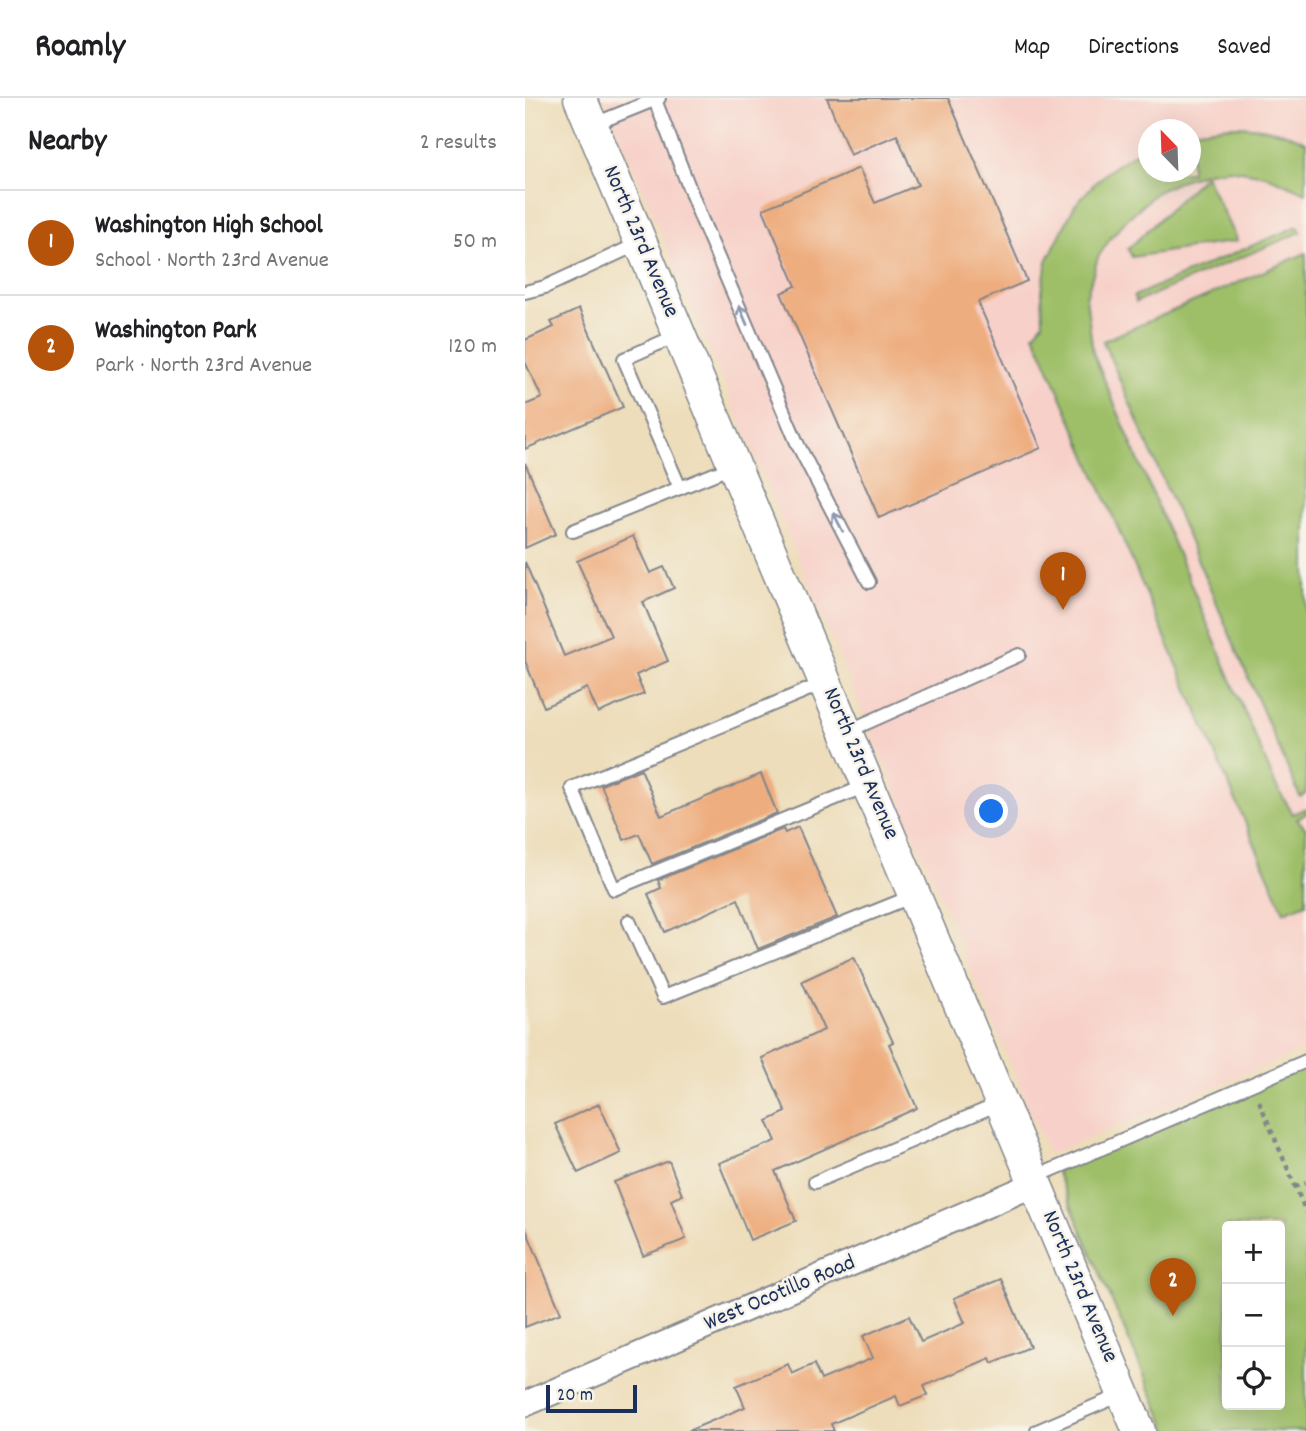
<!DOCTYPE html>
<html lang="en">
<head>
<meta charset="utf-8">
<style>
  :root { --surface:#fff; --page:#f2f2f2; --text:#202124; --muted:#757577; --line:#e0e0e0; --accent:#b45309 }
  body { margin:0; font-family:Dekko,sans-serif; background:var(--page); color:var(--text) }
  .controls { position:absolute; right:21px; bottom:21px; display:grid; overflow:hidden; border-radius:7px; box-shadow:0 7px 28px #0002 }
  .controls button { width:63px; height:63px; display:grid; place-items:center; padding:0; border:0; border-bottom:2px solid var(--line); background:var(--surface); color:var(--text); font:35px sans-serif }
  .compass { position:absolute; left:613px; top:21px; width:63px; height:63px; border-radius:50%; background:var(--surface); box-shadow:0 7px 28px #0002; rotate:337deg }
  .scale { position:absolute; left:21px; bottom:18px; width:91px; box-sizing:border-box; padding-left:7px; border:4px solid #1b2f5e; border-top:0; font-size:19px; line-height:24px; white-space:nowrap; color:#1b2f5e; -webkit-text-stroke:5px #f7f3e8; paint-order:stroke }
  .you { position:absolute; left:467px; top:714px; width:24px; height:24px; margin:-18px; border:5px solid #fff; border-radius:50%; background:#1a73e8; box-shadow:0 0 0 10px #1a73e833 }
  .badge { display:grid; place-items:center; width:46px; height:46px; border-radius:50%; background:var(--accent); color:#fff; font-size:23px; font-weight:700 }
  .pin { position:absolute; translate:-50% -58px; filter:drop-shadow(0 2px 4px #0008) }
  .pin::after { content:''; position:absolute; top:37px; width:24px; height:21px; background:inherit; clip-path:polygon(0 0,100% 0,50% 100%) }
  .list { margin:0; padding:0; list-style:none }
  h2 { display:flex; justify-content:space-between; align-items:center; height:91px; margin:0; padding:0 28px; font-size:30px }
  h2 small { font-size:23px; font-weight:400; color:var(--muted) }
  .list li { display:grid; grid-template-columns:46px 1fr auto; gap:21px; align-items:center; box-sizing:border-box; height:105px; padding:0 28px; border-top:2px solid var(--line) }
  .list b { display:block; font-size:26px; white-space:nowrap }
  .list p { margin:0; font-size:23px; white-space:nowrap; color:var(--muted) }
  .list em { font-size:23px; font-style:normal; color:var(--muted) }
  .icon { flex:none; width:38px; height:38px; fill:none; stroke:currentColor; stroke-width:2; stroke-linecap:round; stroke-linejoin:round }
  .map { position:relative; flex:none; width:781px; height:1333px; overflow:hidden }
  header { display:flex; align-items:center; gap:42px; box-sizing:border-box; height:98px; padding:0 35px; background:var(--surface); border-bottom:2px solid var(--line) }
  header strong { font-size:33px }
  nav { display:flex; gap:38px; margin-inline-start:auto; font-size:24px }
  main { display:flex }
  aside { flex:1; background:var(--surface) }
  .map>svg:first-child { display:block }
  .built { fill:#f7d1c9; fill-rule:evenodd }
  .green { fill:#9ebf68; stroke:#5c7763; stroke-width:2; fill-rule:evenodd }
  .building { fill:#eead7f }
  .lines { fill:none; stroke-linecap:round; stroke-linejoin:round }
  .service-casing { stroke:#84868c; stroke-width:16 }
  .minor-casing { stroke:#84868c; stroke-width:28 }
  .tertiary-casing { stroke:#84868c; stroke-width:35 }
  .path { stroke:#84868c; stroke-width:4.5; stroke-dasharray:5 5; stroke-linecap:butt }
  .service { stroke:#fff; stroke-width:12 }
  .minor { stroke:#fff; stroke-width:24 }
  .tertiary { stroke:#fff; stroke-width:32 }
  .oneway { stroke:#8d97ae }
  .labels { text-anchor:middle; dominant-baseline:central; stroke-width:5; stroke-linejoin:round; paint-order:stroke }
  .street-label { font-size:23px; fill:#1b2f5e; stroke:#f7f3e8 }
</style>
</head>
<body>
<header>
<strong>Roamly</strong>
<nav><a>Map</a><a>Directions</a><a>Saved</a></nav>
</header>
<main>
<aside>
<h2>Nearby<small>2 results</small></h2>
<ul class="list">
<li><span class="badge">1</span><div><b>Washington High School</b><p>School · North 23rd Avenue</p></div><em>50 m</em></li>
<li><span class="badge">2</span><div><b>Washington Park</b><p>Park · North 23rd Avenue</p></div><em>120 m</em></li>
</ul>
</aside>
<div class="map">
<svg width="781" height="1333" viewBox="0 0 781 1333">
  <rect width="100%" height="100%" fill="#f7f3e8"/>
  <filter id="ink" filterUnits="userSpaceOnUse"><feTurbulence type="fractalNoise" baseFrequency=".0143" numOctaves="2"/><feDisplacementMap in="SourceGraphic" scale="14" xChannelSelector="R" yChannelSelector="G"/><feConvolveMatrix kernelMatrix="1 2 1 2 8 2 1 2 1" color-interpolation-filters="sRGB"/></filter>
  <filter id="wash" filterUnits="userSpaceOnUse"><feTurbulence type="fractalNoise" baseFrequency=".00686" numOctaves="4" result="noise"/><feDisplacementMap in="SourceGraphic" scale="28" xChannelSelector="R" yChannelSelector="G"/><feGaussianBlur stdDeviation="1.57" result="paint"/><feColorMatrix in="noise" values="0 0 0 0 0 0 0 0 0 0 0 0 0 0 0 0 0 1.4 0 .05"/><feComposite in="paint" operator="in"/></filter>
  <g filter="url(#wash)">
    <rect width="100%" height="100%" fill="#edddba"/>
    <path class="built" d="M79 0H781V951L524 1057ZM624 32H666V74H624Z"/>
    <g class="green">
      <path d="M705 28C730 28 758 32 781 44V95L740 77 704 71 683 74 657 82 632 94 603 120 587 138 573 159 561 199 568 255 751 688 768 716 781 710V716L772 721 781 731V805L759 814 509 236 518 225 517 193 522 163 550 107 570 85 587 70 623 47 624 74H666V33Z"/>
      <polygon points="680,77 712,143 607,159 603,151"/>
      <polygon points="773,128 776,134 611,204 609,198"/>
      <polygon points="781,155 781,696 775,699 578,243"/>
      <path d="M781 967V1333H643L531 1073ZM702 1128H755V1307H702Z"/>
    </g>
    <g id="blocks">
      <g class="building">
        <polygon points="302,0 423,0 502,183 453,204 516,350 354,420 256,195 271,188 238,111 334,70 350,105 393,87 372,37 325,57"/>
        <polygon points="54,211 98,309 0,351 0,307 17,300 0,264 0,242 29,229 26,224"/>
        <polygon points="0,365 31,436 0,450"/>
        <polygon points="108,438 125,475 139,469 149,490 118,504 143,563 111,577 119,596 73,615 62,590 19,609 0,563 0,464 39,558 86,538 52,463"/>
        <polygon points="116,671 136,718 236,676 252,715 127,766 114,736 99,742 76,687"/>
        <polygon points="273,729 312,819 233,851 213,801 140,834 123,796 136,790 133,782 258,731 260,735"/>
        <polygon points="329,859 368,944 364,946 392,1010 250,1073 271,1123 225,1142 194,1065 251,1043 242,1023 261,1014 237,960 299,932 277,883"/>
        <polygon points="74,1006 96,1055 53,1075 30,1026"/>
        <polygon points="144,1063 157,1097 146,1102 161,1141 118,1158 89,1084"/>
        <polygon points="0,1129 36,1215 0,1229"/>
        <polygon points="476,1181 505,1249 467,1265 465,1260 399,1288 403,1297 375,1308 371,1298 306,1326 309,1333 163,1333 220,1309 211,1288 263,1266 267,1276 289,1266 296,1282 348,1260 338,1238 384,1218 396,1244 440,1225 429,1200"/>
      </g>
    </g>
  </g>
  <g filter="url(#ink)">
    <use href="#blocks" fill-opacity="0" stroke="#84868c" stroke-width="2"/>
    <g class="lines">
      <g class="service-casing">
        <g id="service">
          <polyline points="130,2 176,120 273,347 344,484"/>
          <polyline points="67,27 134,0"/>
          <polyline points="0,194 20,189 115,145"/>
          <polyline points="153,237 99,261 155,390"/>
          <polyline points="48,433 209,368"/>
          <polyline points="299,585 47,690 89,791 343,687"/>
          <polyline points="321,634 494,557"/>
          <polyline points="104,823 138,899 388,798"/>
          <polyline points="508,1080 781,963"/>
          <polyline points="290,1084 476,1005"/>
          <polyline points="512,1333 598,1296"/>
        </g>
      </g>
      <g class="minor-casing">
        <polyline id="minor" points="0,1306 510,1086"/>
      </g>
      <g class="tertiary-casing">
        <polyline id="tertiary" points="55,0 614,1333"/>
      </g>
      <g class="path">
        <polyline points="734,1003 781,1114"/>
        <polyline points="770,1089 781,1085"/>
      </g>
      <use href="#service" class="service"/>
      <use href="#minor" class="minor"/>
      <use href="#tertiary" class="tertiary"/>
    </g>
    <defs><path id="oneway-shaft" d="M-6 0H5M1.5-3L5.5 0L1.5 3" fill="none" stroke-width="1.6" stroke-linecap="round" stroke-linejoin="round" transform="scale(1.75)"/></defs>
    <g class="oneway">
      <use href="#oneway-shaft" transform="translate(218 217) rotate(-113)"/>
      <use href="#oneway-shaft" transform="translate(313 424) rotate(-117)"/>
    </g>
  </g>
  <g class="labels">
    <g class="street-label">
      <text transform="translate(115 144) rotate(67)">North 23rd Avenue</text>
      <text transform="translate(335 666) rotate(67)">North 23rd Avenue</text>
      <text transform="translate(554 1189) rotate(67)">North 23rd Avenue</text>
      <text transform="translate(255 1196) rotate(-23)">West Ocotillo Road</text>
    </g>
  </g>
</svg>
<div class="controls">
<button>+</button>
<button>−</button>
<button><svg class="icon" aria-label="locate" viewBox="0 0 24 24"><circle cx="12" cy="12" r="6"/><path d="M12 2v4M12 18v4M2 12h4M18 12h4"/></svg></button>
</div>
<svg class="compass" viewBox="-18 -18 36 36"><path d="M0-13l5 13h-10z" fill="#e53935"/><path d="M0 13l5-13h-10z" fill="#757577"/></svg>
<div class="scale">20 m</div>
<div class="you"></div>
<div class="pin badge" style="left:538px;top:512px">1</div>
<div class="pin badge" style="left:648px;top:1218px">2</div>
</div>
</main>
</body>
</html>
